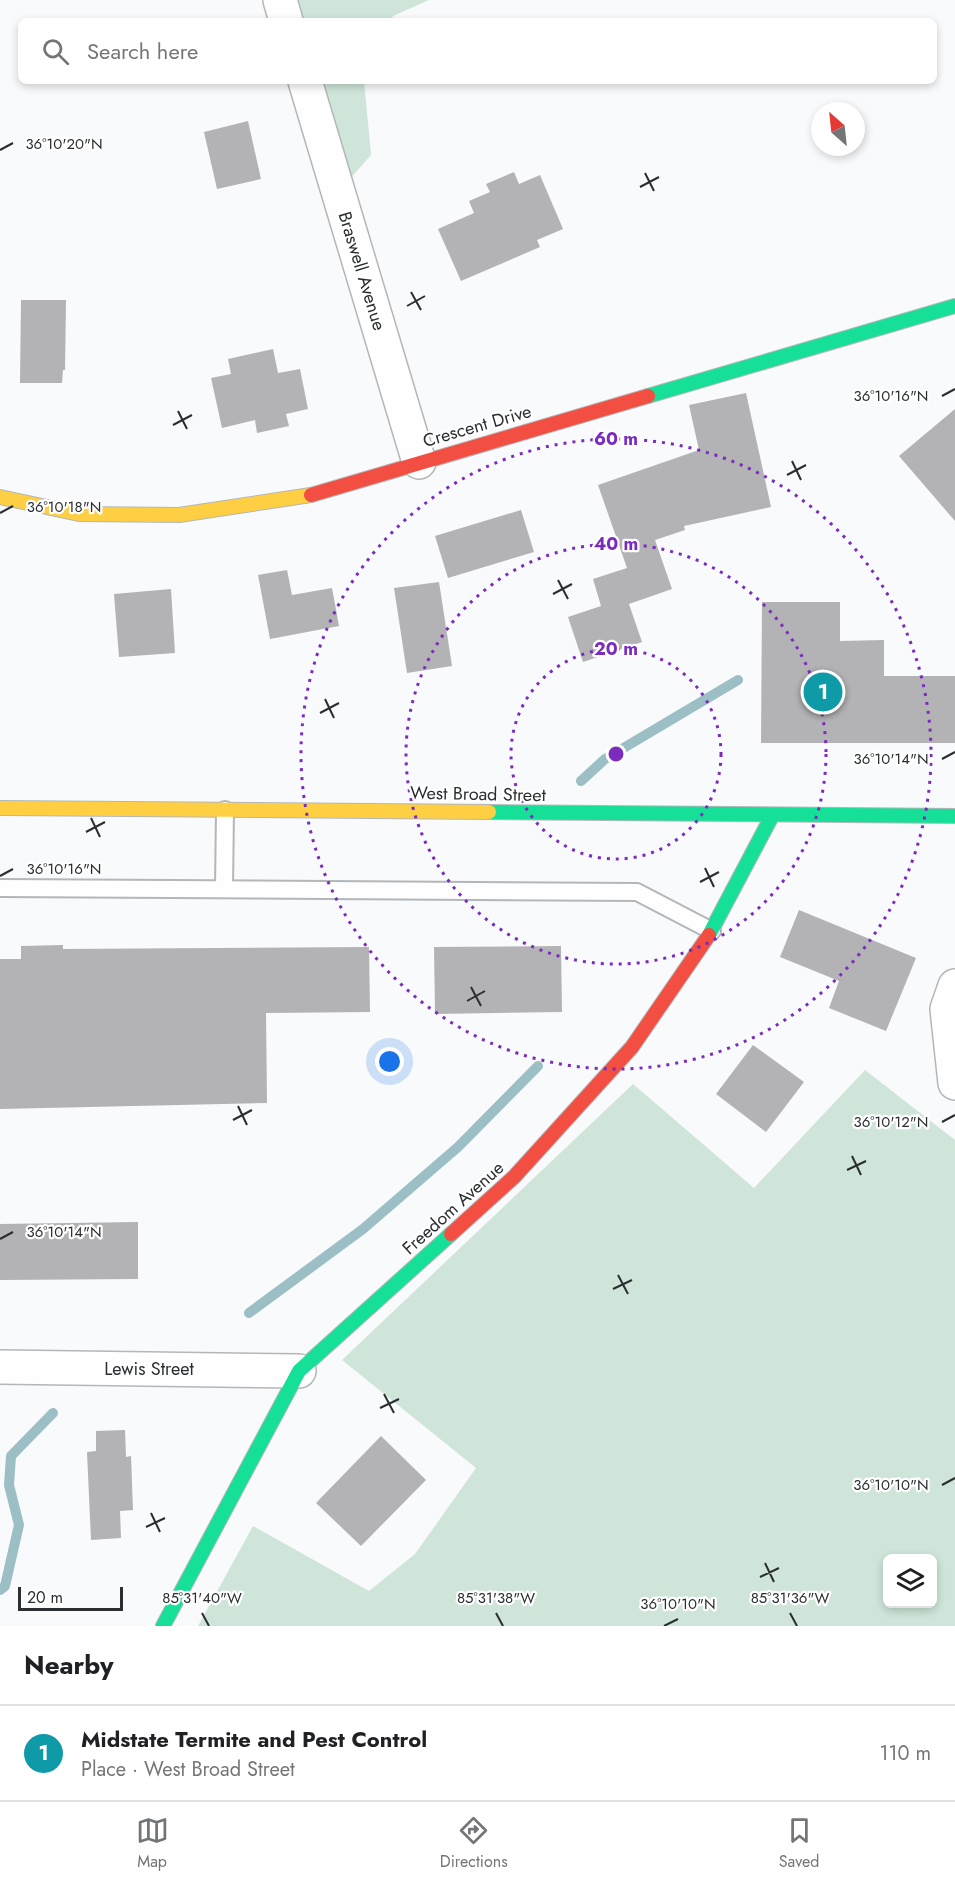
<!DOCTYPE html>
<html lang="en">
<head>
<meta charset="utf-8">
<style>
  :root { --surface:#fff; --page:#f6f6f6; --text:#202124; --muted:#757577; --line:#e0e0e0; --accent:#727578 }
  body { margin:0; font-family:Jost,sans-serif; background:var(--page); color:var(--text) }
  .controls { position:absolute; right:18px; bottom:18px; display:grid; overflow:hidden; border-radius:9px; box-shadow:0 3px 9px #0003 }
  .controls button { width:54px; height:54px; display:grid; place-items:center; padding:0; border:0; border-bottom:2px solid var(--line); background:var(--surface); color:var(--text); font:30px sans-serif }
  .compass { position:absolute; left:811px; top:102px; width:54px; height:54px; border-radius:50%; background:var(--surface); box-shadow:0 3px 9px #0003; rotate:333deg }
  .scale { position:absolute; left:18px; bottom:15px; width:105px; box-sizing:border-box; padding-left:6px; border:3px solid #2a2e31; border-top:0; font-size:16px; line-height:21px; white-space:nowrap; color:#2a2e31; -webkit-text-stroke:4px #fff; paint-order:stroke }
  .you { position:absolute; left:390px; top:1062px; width:21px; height:21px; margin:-15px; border:4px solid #fff; border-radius:50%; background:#1a73e8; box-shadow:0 0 0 9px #1a73e833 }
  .badge { display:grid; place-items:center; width:39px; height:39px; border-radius:50%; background:var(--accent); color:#fff; font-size:20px; font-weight:700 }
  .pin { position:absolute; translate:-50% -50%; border:3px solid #fff; box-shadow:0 2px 6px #0006 }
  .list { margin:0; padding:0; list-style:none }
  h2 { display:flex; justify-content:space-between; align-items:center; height:78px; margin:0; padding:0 24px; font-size:26px }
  h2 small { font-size:20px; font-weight:400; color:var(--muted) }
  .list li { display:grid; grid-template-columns:39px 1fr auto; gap:18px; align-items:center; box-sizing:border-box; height:96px; padding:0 24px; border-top:2px solid var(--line) }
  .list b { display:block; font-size:22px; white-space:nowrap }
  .list p { margin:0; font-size:20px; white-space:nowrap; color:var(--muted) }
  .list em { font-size:20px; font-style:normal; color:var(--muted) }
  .icon { flex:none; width:33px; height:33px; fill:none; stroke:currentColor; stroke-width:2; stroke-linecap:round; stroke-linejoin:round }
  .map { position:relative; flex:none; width:955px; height:1626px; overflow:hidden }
  .search { position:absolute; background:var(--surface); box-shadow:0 3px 9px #0003; left:18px; right:18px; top:18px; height:66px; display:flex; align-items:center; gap:15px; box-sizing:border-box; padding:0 21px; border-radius:9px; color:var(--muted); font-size:22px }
  .sheet { height:174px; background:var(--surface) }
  nav { display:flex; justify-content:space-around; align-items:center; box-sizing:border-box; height:84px; border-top:2px solid var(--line); background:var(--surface); font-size:16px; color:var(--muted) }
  nav a { display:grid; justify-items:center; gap:3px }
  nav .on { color:var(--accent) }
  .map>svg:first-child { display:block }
  .forest { fill:#cfe5d9; fill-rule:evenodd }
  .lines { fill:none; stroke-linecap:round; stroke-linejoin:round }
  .stream { stroke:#9cbec5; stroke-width:10 }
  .building { fill:#b3b2b4 }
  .lane-casing { stroke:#b4b7b9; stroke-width:20 }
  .street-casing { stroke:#b4b7b9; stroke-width:36 }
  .fast-casing { stroke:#b4b7b9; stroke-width:16 }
  .slow-casing { stroke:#b4b7b9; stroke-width:16 }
  .jam-casing { stroke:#b4b7b9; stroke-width:16 }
  .lane { stroke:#fefeff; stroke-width:16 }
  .street { stroke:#fefeff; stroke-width:33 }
  .fast { stroke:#16e098; stroke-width:14 }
  .slow { stroke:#ffcf43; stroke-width:14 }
  .jam { stroke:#f24e42; stroke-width:14 }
  .ticks { fill:none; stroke:#2a2e31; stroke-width:2 }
  .ring { fill:none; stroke:#7b2cbf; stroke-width:3; stroke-dasharray:3 6 }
  .labels { text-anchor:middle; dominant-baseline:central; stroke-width:4.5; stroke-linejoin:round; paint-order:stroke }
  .street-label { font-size:18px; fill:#2a2e31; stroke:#fff }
  .ticks-label { font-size:15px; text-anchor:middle; fill:#2a2e31; stroke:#fff; stroke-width:4.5; stroke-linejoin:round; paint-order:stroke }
  .centre { fill:#7b2cbf; stroke:#fff; stroke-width:3 }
  .ring-label { font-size:18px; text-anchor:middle; font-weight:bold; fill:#7b2cbf; stroke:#fff; stroke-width:4.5; stroke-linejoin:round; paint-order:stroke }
</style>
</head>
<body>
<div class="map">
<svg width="955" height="1626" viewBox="0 0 955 1626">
  <rect width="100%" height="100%" fill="#f8fafc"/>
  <g class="forest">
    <polygon points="293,0 429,0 393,16 390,21 299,21"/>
    <polygon points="318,81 364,81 371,155 349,180"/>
    <path d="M865 1070 955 1140V1626H198L253 1526 369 1591 415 1554 476 1468 342 1360 633 1084 754 1188ZM888 1558H932V1604H888Z"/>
  </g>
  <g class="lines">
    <g class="stream">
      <polyline points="581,781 605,759 738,680"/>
      <polyline points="249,1313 363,1229 458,1147 538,1066"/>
      <polyline points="0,1590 5,1586 19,1525 9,1485 11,1456 53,1413"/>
    </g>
  </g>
  <g class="building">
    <polygon points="248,121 261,179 217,189 204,132"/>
    <polygon points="514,172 519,184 540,175 563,229 537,240 540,247 461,281 438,229 474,213 469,201 490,192 486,184"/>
    <polygon points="21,300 66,300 65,370 63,370 62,383 20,383"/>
    <polygon points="273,349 278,373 300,369 308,409 286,414 289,426 257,433 255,420 222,428 211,378 231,374 228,359"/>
    <polygon points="746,393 771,507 684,526 685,530 655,540 672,589 629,604 642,642 583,662 568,617 601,606 593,579 627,568 598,485 699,450 689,405"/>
    <polygon points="955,409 955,521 899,456"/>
    <polygon points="521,510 534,552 448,578 435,536"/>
    <polygon points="287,570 292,595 332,588 339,626 270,639 258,575"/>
    <polygon points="439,582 452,666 407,673 394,588"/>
    <polygon points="171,589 175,653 119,657 114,594"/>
    <polygon points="762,602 840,602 840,641 884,640 884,676 955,676 955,743 761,743"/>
    <polygon points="799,910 916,958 886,1031 829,1008 839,981 780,957"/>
    <polygon points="63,945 63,949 369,947 370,1012 266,1013 267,1103 0,1109 0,959 21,959 21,946"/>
    <polygon points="561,946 562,1012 435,1014 434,947"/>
    <polygon points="753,1045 804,1082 766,1132 716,1094"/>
    <polygon points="138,1222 138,1279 0,1280 0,1224"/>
    <polygon points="125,1430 126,1457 131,1456 133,1510 120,1511 121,1538 91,1540 87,1452 96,1451 96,1431"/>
    <polygon points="381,1436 426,1480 361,1546 316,1503"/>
  </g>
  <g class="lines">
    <g class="lane-casing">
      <g id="lane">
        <polyline points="0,888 637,892 712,931"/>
        <polyline points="224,889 225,810"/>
      </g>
    </g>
    <g class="street-casing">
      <g id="street">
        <polyline points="280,0 286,21"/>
        <polyline points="305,81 419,462"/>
        <polyline points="955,986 947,1009 955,1083"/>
        <polyline points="0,1367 299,1371"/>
      </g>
    </g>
    <g class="fast-casing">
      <g id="fast">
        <polyline points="648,396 955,306"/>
        <polyline points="489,812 955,816"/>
        <polyline points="709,935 772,816"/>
        <polyline points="163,1626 299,1371 451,1234"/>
      </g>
    </g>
    <g class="slow-casing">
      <g id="slow">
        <polyline points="0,497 79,514 179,515 311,495"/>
        <polyline points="0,808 489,812"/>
      </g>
    </g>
    <g class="jam-casing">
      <g id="jam">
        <polyline points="311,495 648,396"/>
        <polyline points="451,1234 514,1177 632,1047 709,935"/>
      </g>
    </g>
    <use href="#lane" class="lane"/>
    <use href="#street" class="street"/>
    <use href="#fast" class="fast"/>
    <use href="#slow" class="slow"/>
    <use href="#jam" class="jam"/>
  </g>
  <path class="ticks" d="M0 150 13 143M645 173 654 191M640 187 659 177M411 292 421 310M407 306 425 296M942 396 955 389M178 411 187 429M173 425 192 415M792 461 801 480M787 475 806 465M0 513 13 506M558 580 568 599M553 594 572 584M325 699 334 718M320 713 339 703M942 759 955 752M91 818 100 837M86 832 105 822M705 868 714 887M0 876 13 869M700 882 719 872M471 987 481 1006M467 1001 485 991M238 1106 247 1125M233 1120 252 1110M942 1122 955 1115M852 1156 861 1175M847 1170 866 1161M0 1239 13 1232M618 1275 628 1294M613 1289 632 1280M384 1394 394 1413M380 1408 399 1399M942 1485 955 1478M151 1513 160 1532M146 1527 165 1518M765 1563 774 1582M760 1577 779 1568M202 1613 209 1626M496 1613 503 1626M790 1613 797 1626M664 1626 678 1619"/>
  <g class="ring">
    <circle cx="616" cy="754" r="105"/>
    <circle cx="616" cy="754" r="210"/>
    <circle cx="616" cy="754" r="315"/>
  </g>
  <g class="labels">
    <g class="street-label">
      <text transform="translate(362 271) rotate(73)">Braswell Avenue</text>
      <text transform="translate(477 426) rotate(-16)">Crescent Drive</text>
      <text transform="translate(478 794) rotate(1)">West Broad Street</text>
      <text transform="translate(453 1208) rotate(-42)">Freedom Avenue</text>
      <text x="149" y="1369">Lewis Street</text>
    </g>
  </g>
  <g class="ticks-label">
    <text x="64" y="149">36°10'20"N</text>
    <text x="891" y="401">36°10'16"N</text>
    <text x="64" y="512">36°10'18"N</text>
    <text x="891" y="764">36°10'14"N</text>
    <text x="64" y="874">36°10'16"N</text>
    <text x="891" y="1127">36°10'12"N</text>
    <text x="64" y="1237">36°10'14"N</text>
    <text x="891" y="1490">36°10'10"N</text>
    <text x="202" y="1603">85°31'40"W</text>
    <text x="496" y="1603">85°31'38"W</text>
    <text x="790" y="1603">85°31'36"W</text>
    <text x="678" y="1609">36°10'10"N</text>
  </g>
  <circle cx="616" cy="754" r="9" class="centre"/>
  <g class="ring-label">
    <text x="616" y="445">60 m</text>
    <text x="616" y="550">40 m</text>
    <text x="616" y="655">20 m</text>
  </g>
</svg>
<div class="controls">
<button><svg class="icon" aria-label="layers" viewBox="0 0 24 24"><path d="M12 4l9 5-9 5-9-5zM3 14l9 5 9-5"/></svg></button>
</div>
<svg class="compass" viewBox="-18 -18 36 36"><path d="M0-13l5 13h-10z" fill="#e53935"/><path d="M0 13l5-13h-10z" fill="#757577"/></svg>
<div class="scale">20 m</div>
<div class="you"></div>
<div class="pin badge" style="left:823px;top:692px;background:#0f9aa8">1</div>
<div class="search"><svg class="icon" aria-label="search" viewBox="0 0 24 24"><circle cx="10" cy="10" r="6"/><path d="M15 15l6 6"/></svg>Search here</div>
</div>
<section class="sheet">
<h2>Nearby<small></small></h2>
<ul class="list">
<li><span class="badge" style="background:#0f9aa8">1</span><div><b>Midstate Termite and Pest Control</b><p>Place · West Broad Street</p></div><em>110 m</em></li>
</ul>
</section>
<nav>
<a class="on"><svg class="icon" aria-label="map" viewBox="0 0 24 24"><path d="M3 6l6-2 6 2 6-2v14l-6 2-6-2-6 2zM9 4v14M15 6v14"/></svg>Map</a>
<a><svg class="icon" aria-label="directions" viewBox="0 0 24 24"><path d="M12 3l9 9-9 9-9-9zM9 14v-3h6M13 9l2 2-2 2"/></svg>Directions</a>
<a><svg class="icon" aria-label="saved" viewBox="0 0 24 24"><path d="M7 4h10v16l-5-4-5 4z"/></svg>Saved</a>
</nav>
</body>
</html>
